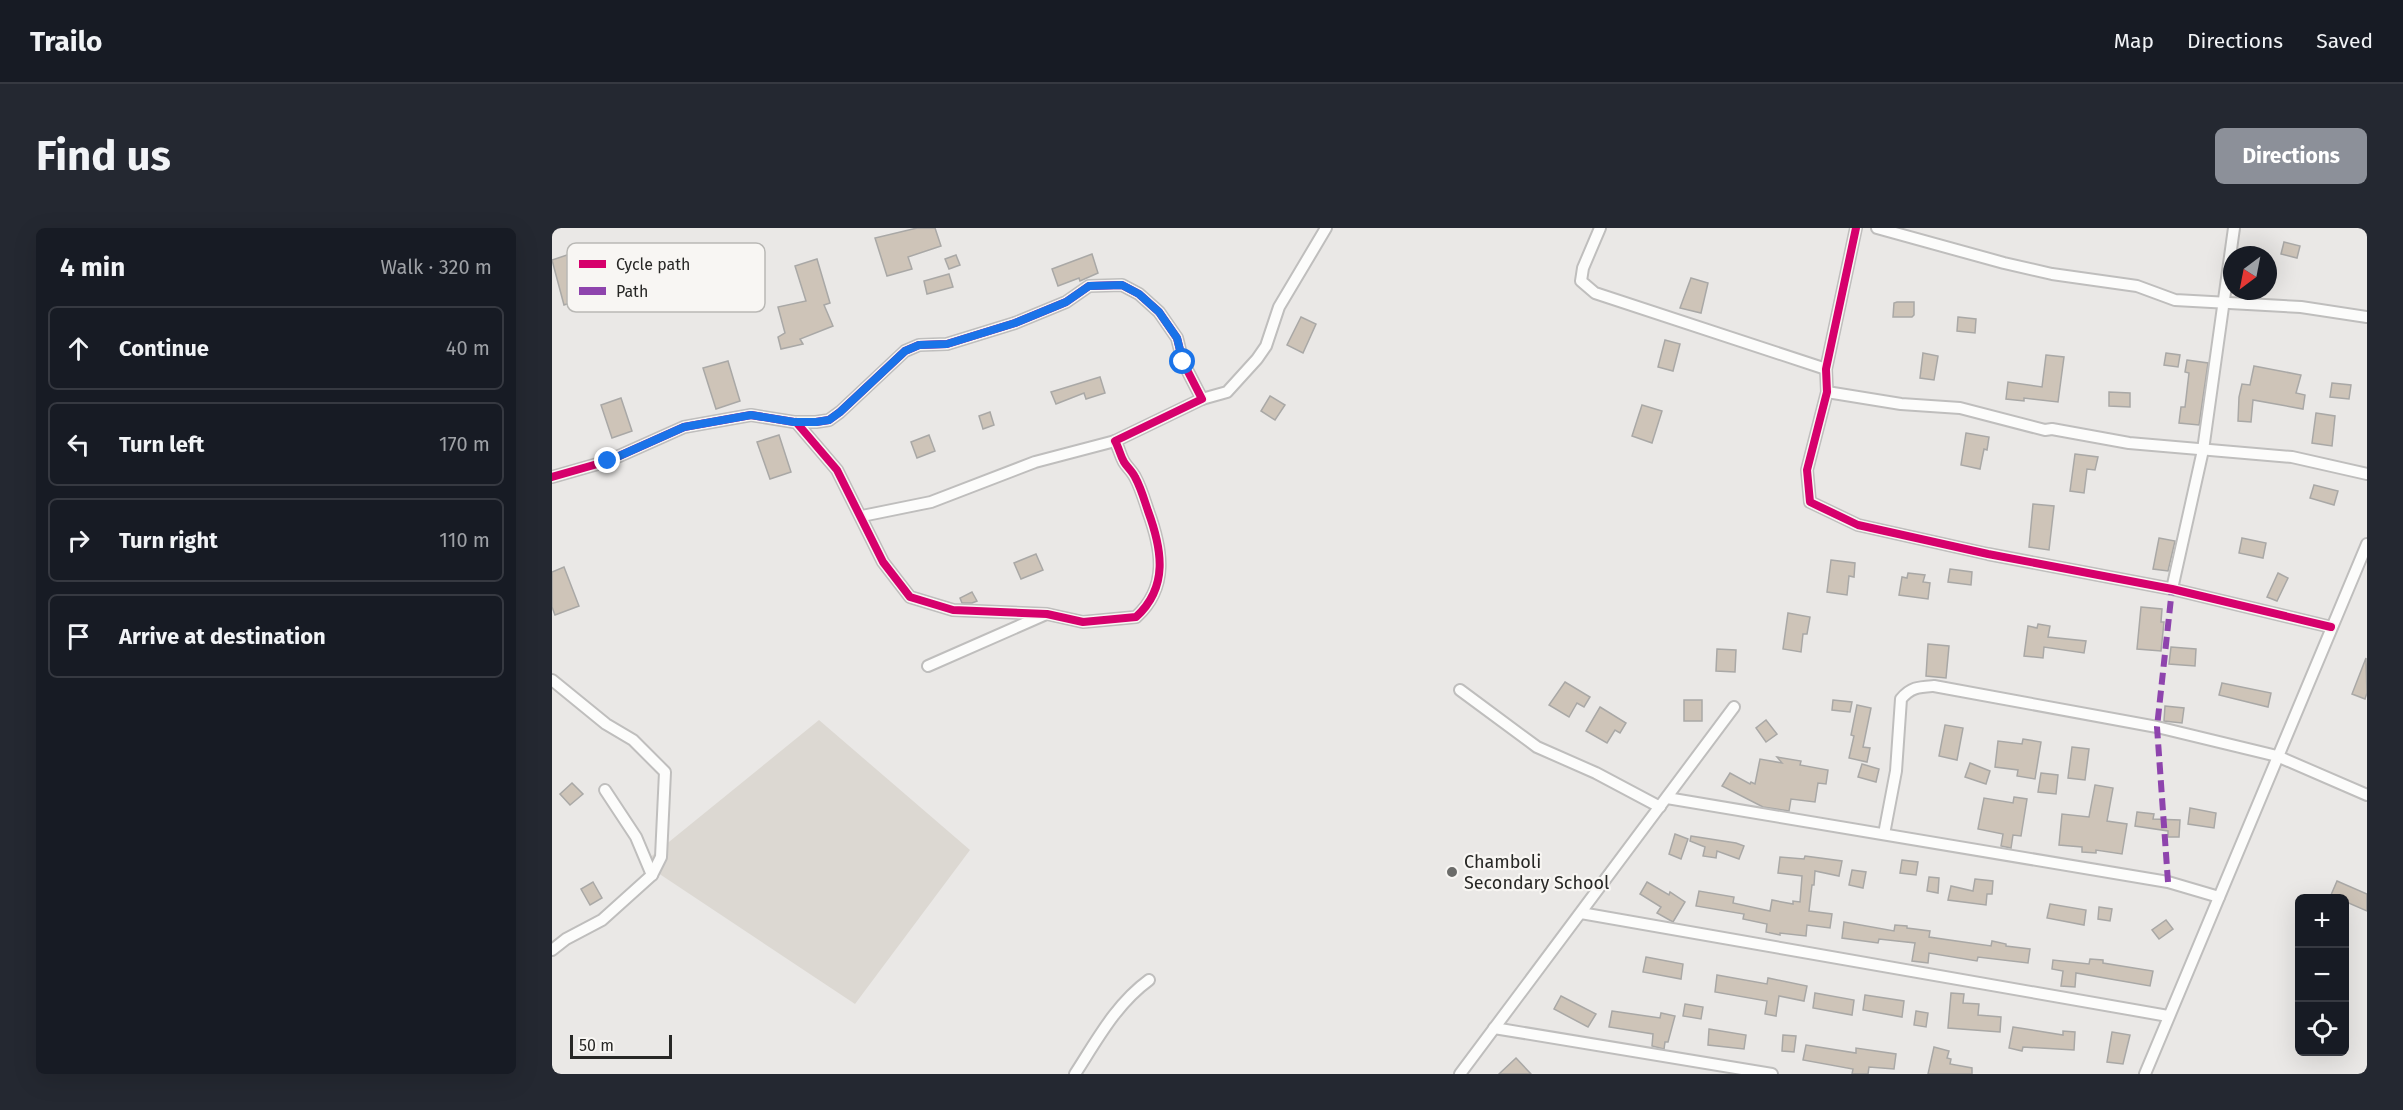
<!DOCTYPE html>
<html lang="en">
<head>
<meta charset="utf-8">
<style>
  :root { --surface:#171b24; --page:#242831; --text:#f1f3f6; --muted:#9ea1a6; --line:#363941; --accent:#8c9099 }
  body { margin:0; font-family:"Fira Sans",sans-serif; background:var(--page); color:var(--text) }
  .controls { position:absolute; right:18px; bottom:18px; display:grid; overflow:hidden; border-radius:9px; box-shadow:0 6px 24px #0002 }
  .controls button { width:54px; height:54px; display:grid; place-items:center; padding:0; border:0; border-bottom:2px solid var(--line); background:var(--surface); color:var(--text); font:30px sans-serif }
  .compass { position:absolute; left:1671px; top:18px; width:54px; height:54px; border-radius:50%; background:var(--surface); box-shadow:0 6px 24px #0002; rotate:212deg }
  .scale { position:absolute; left:18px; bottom:15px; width:102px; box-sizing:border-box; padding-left:6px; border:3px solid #272725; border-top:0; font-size:16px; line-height:21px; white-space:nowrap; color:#272725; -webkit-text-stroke:4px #f8f6f3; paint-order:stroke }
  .stop { position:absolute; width:18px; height:18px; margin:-14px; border:4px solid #1a73e8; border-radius:50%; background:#fff }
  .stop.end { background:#1a73e8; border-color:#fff; box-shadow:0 2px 6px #0008 }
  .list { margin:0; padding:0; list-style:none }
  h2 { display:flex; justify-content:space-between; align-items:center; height:78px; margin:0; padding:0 24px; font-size:26px }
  h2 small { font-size:20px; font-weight:400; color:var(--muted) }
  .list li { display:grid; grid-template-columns:39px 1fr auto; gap:18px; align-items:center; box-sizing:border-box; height:84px; margin:0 12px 12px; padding:0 12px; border:2px solid var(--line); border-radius:9px }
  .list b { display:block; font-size:22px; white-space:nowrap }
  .list em { font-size:20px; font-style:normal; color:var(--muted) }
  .icon { flex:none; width:33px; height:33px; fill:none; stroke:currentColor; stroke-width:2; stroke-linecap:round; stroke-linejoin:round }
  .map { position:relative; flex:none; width:1815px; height:846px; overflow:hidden; border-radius:9px }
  header { display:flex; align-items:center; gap:36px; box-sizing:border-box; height:84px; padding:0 30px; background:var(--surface); border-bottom:2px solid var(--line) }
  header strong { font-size:28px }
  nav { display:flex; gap:33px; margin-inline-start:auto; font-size:21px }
  .intro { display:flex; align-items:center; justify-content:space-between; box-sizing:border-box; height:144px; padding:0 36px }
  h1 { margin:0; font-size:42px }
  .button { padding:15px 27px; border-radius:9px; background:var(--accent); color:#fff; font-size:21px; font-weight:700 }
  main { display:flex; gap:36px; padding:0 36px }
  aside { flex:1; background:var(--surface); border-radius:9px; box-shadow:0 6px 24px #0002 }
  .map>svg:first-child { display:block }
  .built { fill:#dcd8d2 }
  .building { fill:#cec4b8; stroke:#a9a8a6; stroke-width:1.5 }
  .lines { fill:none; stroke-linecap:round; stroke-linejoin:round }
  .street-casing { stroke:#bfbebd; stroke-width:14 }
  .street { stroke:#fcfcfb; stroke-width:10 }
  .quiet { stroke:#8e44ad; stroke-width:6; stroke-dasharray:12 6; stroke-linecap:butt }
  .cycleway-casing { stroke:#f8f6f3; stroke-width:11 }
  .cycleway { stroke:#d6006c; stroke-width:8 }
  .route { stroke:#1a73e8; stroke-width:8 }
  .poi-dot { fill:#6b6b69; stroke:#f8f6f3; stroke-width:2 }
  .labels { text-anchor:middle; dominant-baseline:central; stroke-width:4.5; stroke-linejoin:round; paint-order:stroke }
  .poi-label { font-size:18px; fill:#272725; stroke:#f8f6f3; text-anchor:start }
  .key { fill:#f8f6f3; stroke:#b9b8b5; stroke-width:1.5 }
  .key-label { font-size:16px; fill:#272725 }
</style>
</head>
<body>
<header>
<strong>Trailo</strong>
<nav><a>Map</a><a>Directions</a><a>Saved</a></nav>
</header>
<div class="intro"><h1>Find us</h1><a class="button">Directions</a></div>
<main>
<aside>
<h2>4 min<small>Walk · 320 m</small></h2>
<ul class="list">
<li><svg class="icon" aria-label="ahead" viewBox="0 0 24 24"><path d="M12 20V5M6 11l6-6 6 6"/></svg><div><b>Continue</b></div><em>40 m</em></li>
<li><svg class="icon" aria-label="left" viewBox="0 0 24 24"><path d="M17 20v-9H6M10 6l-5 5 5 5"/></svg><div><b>Turn left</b></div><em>170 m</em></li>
<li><svg class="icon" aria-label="right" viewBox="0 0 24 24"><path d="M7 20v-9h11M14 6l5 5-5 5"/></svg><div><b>Turn right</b></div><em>110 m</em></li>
<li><svg class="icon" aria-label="arrive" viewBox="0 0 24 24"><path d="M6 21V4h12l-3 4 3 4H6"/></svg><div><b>Arrive at destination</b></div></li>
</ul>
</aside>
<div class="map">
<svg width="1815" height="846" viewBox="0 0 1815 846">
  <rect width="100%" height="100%" fill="#eae8e6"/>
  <polygon class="built" points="267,492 418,622 303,776 91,635"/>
  <g class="building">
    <polygon points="365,0 383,0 389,18 356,29 360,41 335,48 323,10"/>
    <polygon points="1732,14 1748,18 1745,30 1729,26"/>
    <polygon points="21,25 35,69 12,77 0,32"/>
    <polygon points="540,26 546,45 528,53 527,50 506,58 500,41"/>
    <polygon points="404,27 408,37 397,41 393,31"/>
    <polygon points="265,31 278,75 272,77 281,98 248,111 251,116 229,121 226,109 233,105 226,79 254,73 243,38"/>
    <polygon points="397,46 401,59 375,66 372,53"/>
    <polygon points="1139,50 1156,55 1149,85 1128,80"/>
    <polygon points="1345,74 1362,74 1362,87 1360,89 1341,89 1342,75"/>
    <polygon points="749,89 764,96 751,125 735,117"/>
    <polygon points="1406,89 1424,91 1423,105 1405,103"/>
    <polygon points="1113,112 1128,116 1121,143 1106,139"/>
    <polygon points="1371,125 1386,128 1382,152 1368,150"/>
    <polygon points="1614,125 1628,127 1626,139 1612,137"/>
    <polygon points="1494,127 1512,129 1506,174 1472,170 1472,173 1454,171 1456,154 1490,159"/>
    <polygon points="1635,132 1656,135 1647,197 1627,195 1629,179 1633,179 1637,145 1633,144"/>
    <polygon points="176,133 188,173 164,181 151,140"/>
    <polygon points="1702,138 1749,147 1744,165 1753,167 1751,181 1701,172 1699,194 1686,193 1687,169 1690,156 1698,157"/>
    <polygon points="548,149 553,165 534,171 532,165 504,176 499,164"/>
    <polygon points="1780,155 1799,157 1797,171 1778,169"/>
    <polygon points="1557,164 1578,165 1578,179 1557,178"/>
    <polygon points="718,168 733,177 723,192 709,183"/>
    <polygon points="69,170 80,203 60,210 49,177"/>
    <polygon points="1090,177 1110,183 1100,215 1080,208"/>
    <polygon points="438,184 442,197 431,201 427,188"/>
    <polygon points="1764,185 1783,188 1780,218 1760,215"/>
    <polygon points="1414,205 1437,209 1435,222 1432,221 1428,241 1409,237"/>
    <polygon points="227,207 239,244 218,251 205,214"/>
    <polygon points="377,207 383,223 365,230 359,214"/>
    <polygon points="1523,226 1546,229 1543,242 1535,241 1532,265 1518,263"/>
    <polygon points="1762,257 1786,263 1782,277 1758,270"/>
    <polygon points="1481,276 1502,278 1497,322 1477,319"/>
    <polygon points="1607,310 1623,313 1616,343 1601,341"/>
    <polygon points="1690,310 1714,315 1711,330 1687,325"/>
    <polygon points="484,326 491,342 469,351 462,335"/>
    <polygon points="1279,332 1303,335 1302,349 1297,348 1295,367 1275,364"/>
    <polygon points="12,339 27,378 3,387 0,379 0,344"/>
    <polygon points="1398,341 1420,344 1419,357 1396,354"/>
    <polygon points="1356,345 1373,347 1371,354 1378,355 1376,371 1347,367 1350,349 1355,350"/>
    <polygon points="1726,345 1736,350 1725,373 1715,369"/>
    <polygon points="420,364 425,373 420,375 410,375 408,370"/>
    <polygon points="1589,379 1610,381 1609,394 1612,394 1609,423 1585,421"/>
    <polygon points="1236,385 1258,389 1255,406 1251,406 1249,424 1231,421"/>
    <polygon points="1486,396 1498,398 1496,409 1534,413 1532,425 1492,419 1491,430 1472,428 1476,398 1485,400"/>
    <polygon points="1376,416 1397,418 1394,450 1374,448"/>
    <polygon points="1619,419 1644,421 1643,438 1617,436"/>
    <polygon points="1165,421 1184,422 1183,444 1164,443"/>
    <polygon points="1814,430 1815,465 1813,471 1800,466"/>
    <polygon points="1013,454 1038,469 1032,479 1025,475 1017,489 997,477"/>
    <polygon points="1670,455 1719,465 1716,479 1667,467"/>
    <rect x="1132" y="472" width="18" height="21"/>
    <polygon points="1281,472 1300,474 1298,484 1280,482"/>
    <polygon points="1305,477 1319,480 1311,519 1318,520 1315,534 1297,530 1302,508 1299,507"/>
    <polygon points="1613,478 1632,480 1630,495 1612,493"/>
    <polygon points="1048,479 1074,495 1068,505 1063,502 1055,515 1034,503"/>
    <polygon points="1214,492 1225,506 1214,514 1204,500"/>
    <polygon points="1393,497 1411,500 1405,532 1387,528"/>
    <polygon points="1471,511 1489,514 1483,551 1465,548 1466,542 1443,539 1446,513 1470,516"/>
    <polygon points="1520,519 1537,521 1533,552 1516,550"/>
    <polygon points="1225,529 1249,533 1248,537 1276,542 1274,556 1266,555 1263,574 1239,571 1237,583 1211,579 1170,558 1178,545 1198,556 1199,554 1203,556 1208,531 1230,535"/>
    <polygon points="1418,535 1438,543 1434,556 1413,549"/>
    <polygon points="1310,536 1327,541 1324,554 1306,549"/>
    <polygon points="1489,545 1506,547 1504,566 1486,564"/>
    <polygon points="20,555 31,566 18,577 8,566"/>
    <polygon points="1543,557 1561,560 1555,593 1575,596 1570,626 1544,622 1544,625 1530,624 1530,619 1507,617 1510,586 1537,589"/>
    <polygon points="1462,569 1475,571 1469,608 1461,607 1459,620 1449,618 1451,606 1426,601 1432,570 1461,575"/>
    <polygon points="1638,580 1664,585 1662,600 1636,596"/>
    <polygon points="1585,584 1602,586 1601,591 1628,592 1627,609 1616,609 1616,603 1583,598"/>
    <polygon points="1123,606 1136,611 1129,631 1117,626"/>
    <polygon points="1139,608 1184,615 1192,618 1187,631 1165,623 1164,630 1151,628 1153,619 1138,613"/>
    <polygon points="1253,628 1290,633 1287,648 1263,643 1262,657 1260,657 1257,683 1280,686 1278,700 1255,697 1254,708 1228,705 1228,707 1214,704 1215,696 1191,691 1192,686 1144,678 1147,663 1182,669 1181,675 1218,683 1220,672 1241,676 1241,673 1248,674 1250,648 1226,645 1228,629 1252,631"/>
    <polygon points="1350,632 1366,634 1364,647 1348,645"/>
    <polygon points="1300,642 1314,644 1311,660 1297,657"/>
    <polygon points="1377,649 1387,650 1386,665 1375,663"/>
    <polygon points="1423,651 1441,653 1440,666 1435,666 1434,677 1396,672 1399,658 1421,663"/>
    <polygon points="1785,653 1815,666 1815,683 1792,673 1792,670 1779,667"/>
    <polygon points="41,654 50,670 38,677 29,661"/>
    <polygon points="1095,654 1117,667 1118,664 1133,674 1121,694 1105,685 1109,679 1088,666"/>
    <polygon points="1498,676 1534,682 1532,697 1495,690"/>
    <polygon points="1547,679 1560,681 1558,693 1546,691"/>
    <polygon points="1614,692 1621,701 1607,711 1600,702"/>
    <polygon points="1292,694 1342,703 1343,697 1355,698 1355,700 1378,703 1377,709 1439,718 1440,713 1454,716 1454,718 1478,721 1476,735 1426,729 1425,733 1377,725 1376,735 1360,733 1363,715 1327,711 1326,715 1290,710"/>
    <polygon points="1094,729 1131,736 1129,751 1091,744"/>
    <polygon points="1538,731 1551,732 1551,735 1601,743 1598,758 1524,745 1523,759 1509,758 1511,743 1500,741 1501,732 1537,736"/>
    <polygon points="1165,747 1215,756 1216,750 1255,758 1252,773 1227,768 1224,788 1213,786 1215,773 1163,764"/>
    <polygon points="1263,765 1302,772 1300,787 1261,780"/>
    <polygon points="1399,765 1412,766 1411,775 1427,776 1426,787 1449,789 1448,804 1396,800"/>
    <polygon points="1313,767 1352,773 1350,789 1311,782"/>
    <polygon points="1009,768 1044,786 1036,799 1002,781"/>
    <polygon points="1133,776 1151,779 1149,791 1131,788"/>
    <polygon points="1060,783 1108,790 1109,785 1123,788 1116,814 1113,814 1112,821 1100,818 1101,806 1057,799"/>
    <polygon points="1364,783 1376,785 1374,799 1362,797"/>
    <polygon points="1461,799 1511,807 1511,803 1523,804 1522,822 1471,819 1470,823 1457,820"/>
    <polygon points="1157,801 1194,807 1192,821 1156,817"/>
    <polygon points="1560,804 1578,807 1571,836 1555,834"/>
    <polygon points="1231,807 1244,808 1242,824 1230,823"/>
    <polygon points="1254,817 1304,825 1304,820 1344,826 1342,841 1317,839 1316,846 1300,846 1301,841 1251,832"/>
    <polygon points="1382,819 1397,823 1395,830 1399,831 1398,836 1420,840 1420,846 1376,846"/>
    <polygon points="964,830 979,846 947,846"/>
  </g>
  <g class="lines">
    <g class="street-casing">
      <g id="street">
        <polyline points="1048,0 1031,40 1029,53 1043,65 1274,141"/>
        <polyline points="1304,0 1274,141 1275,164 1255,242 1258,274 1306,297 1436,326 1620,361 1779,399"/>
        <polyline points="1325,0 1452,35 1500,46 1585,58 1623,72 1749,79 1815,89"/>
        <polyline points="1275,164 1349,176 1408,180 1493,202 1500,201 1577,215 1740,229 1815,246"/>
        <polyline points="650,171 675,164 705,131 714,118 727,79 774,0"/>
        <path d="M0 249 56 233 132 199 199 187 242 194H264L277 192 288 184 353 123 367 117 395 116 463 95 514 74 537 58 570 57 587 66 607 84 625 110 631 134 650 171 563 213C567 220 568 227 572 234 575 239 580 243 583 249 589 260 592 271 596 283 610 321 617 359 584 389L531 394 495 386 401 382 358 369 331 334 285 242 244 194"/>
        <polyline points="310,288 379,274 483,234 563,213"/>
        <polyline points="1620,361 1651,222 1682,0"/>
        <polyline points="376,438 492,387"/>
        <polyline points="0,452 54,496 81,512 113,544 109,629 100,647 50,692 14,711 0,722"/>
        <polyline points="908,462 985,519 1044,545 1108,579"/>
        <polyline points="53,562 84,609 100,647"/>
        <polyline points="1115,570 1616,654 1667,669"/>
        <path d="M1332 606 1344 543 1349 471C1359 459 1367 459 1382 458L1605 499 1725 528 1815 567"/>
        <polyline points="1029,685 1616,788"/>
        <polyline points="942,800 1220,846"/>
        <path d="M523 846C545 812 564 776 597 752"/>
        <polyline points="908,846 1182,479"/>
        <polyline points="1593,846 1815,316"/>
      </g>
    </g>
    <use href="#street" class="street"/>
    <polyline class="quiet" points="1616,654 1605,499 1620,361"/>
    <g class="cycleway-casing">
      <g id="cycleway">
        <polyline points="1304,0 1274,141 1275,164 1255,242 1258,274 1306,297 1436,326 1620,361 1779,399"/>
        <path d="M0 249 56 233 132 199 199 187 242 194H264L277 192 288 184 353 123 367 117 395 116 463 95 514 74 537 58 570 57 587 66 607 84 625 110 631 134 650 171 563 213C567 220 568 227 572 234 575 239 580 243 583 249 589 260 592 271 596 283 610 321 617 359 584 389L531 394 495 386 401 382 358 369 331 334 285 242 244 194"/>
      </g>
    </g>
    <use href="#cycleway" class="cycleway"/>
  </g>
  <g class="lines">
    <polyline class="route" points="56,233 132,199 199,187 242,194 264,194 277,192 288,184 353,123 367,117 395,116 463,95 514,74 537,58 570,57 587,66 607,84 625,110 631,134"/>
  </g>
  <circle class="poi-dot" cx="900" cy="644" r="6"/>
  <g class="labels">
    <g class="poi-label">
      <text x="912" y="634">Chamboli<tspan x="912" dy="21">Secondary School</tspan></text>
    </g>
  </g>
  <rect x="15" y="15" width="198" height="69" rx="9" class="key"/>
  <rect x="27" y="32" width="27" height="8" fill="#d6006c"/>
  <rect x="27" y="59" width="27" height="8" fill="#8e44ad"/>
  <g class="key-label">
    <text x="64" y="42">Cycle path</text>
    <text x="64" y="69">Path</text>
  </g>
</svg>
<div class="controls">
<button>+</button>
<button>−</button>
<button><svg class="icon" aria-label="locate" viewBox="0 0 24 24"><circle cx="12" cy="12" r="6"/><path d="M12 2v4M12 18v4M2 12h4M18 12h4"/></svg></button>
</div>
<svg class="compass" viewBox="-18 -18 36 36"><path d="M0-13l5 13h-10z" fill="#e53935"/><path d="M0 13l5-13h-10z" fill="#9ea1a6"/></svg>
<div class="scale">50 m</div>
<div class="stop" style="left:631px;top:134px"></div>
<div class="stop end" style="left:56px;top:233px"></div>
</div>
</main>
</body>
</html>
